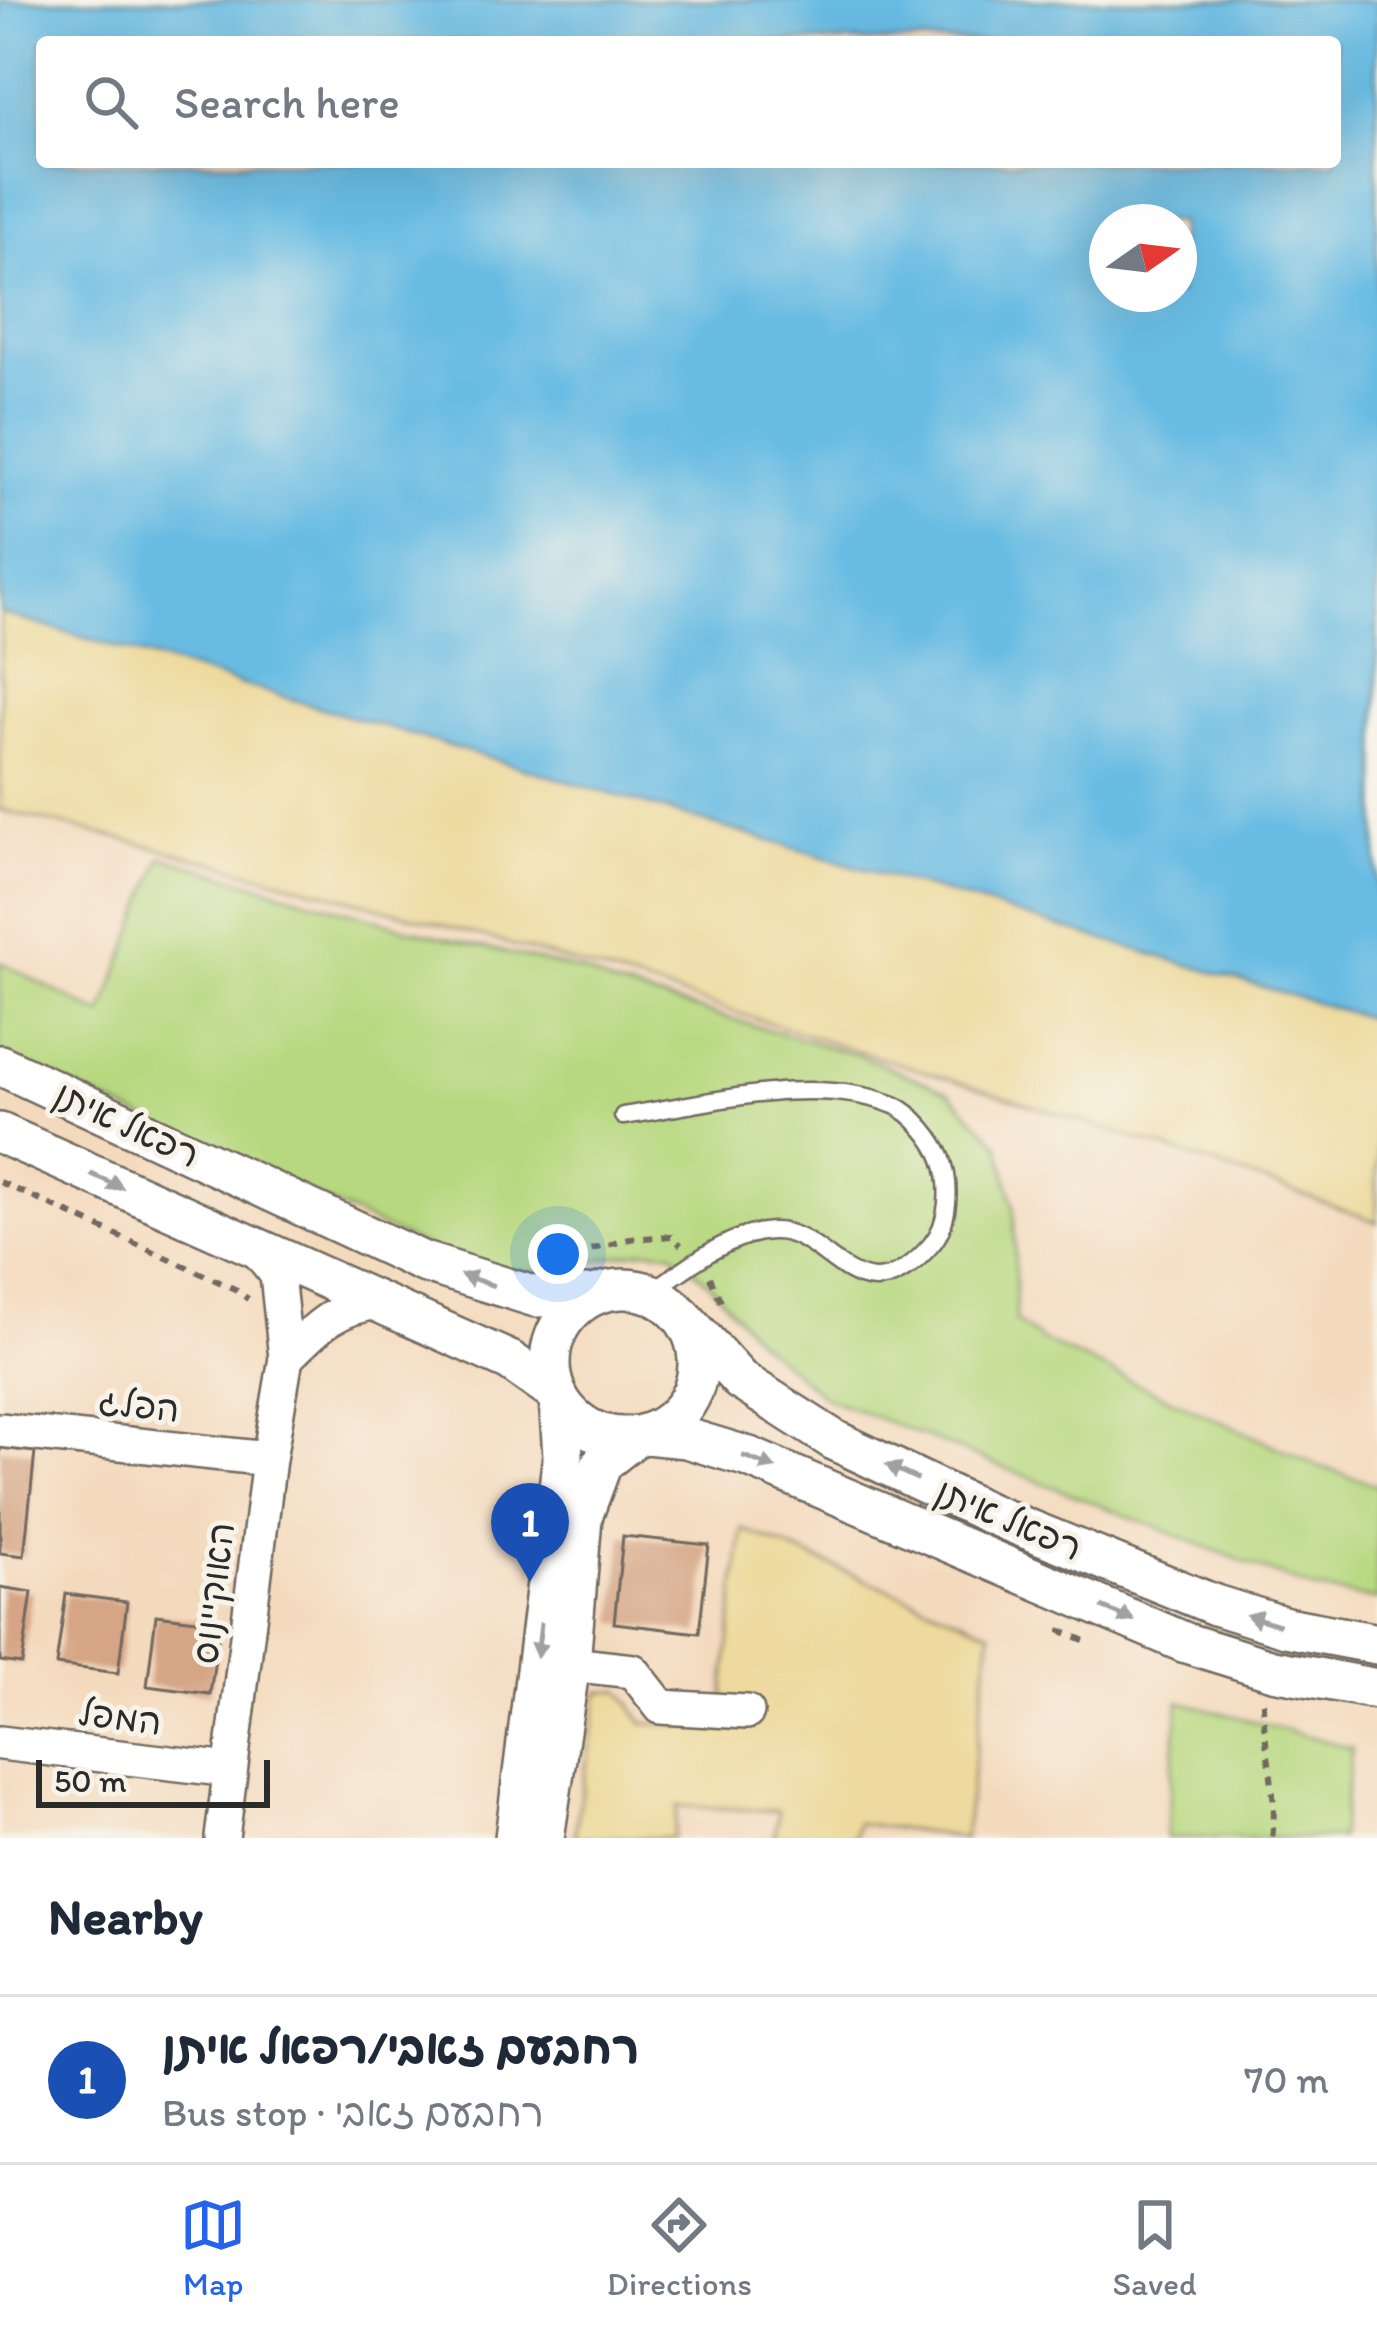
<!DOCTYPE html>
<html lang="en">
<head>
<meta charset="utf-8">
<style>
  :root { --surface:#fff; --page:#f6f6f7; --text:#1f2937; --muted:#747a83; --line:#e0e1e3; --accent:#2563eb }
  body { margin:0; font-family:Itim,"Playpen Sans Hebrew",sans-serif; background:var(--page); color:var(--text) }
  .compass { position:absolute; left:1089px; top:204px; width:108px; height:108px; border-radius:50%; background:var(--surface); box-shadow:0 12px 48px #0002; rotate:76deg }
  .scale { position:absolute; left:36px; bottom:30px; width:234px; box-sizing:border-box; padding-left:12px; border:6px solid #2b2b2b; border-top:0; font-size:33px; line-height:42px; white-space:nowrap; color:#2b2b2b; -webkit-text-stroke:9px #f7f3e8; paint-order:stroke }
  .you { position:absolute; left:558px; top:1254px; width:42px; height:42px; margin:-30px; border:9px solid #fff; border-radius:50%; background:#1a73e8; box-shadow:0 0 0 18px #1a73e833 }
  .badge { display:grid; place-items:center; width:78px; height:78px; border-radius:50%; background:var(--accent); color:#fff; font-size:39px; font-weight:700 }
  .pin { position:absolute; translate:-50% -99px; filter:drop-shadow(0 3px 6px #0008) }
  .pin::after { content:''; position:absolute; top:63px; width:42px; height:36px; background:inherit; clip-path:polygon(0 0,100% 0,50% 100%) }
  .list { margin:0; padding:0; list-style:none }
  h2 { display:flex; justify-content:space-between; align-items:center; height:156px; margin:0; padding:0 48px; font-size:51px }
  h2 small { font-size:39px; font-weight:400; color:var(--muted) }
  .list li { display:grid; grid-template-columns:78px 1fr auto; gap:36px; align-items:center; box-sizing:border-box; height:168px; padding:0 48px; border-top:3px solid var(--line) }
  .list b { display:block; font-size:45px; white-space:nowrap }
  .list p { margin:0; font-size:39px; white-space:nowrap; color:var(--muted) }
  .list em { font-size:39px; font-style:normal; color:var(--muted) }
  .icon { flex:none; width:66px; height:66px; fill:none; stroke:currentColor; stroke-width:2; stroke-linecap:round; stroke-linejoin:round }
  .map { position:relative; flex:none; width:1377px; height:1838px; overflow:hidden }
  .search { position:absolute; background:var(--surface); box-shadow:0 12px 48px #0002; left:36px; right:36px; top:36px; height:132px; display:flex; align-items:center; gap:30px; box-sizing:border-box; padding:0 42px; border-radius:12px; color:var(--muted); font-size:45px }
  .sheet { height:324px; background:var(--surface) }
  nav { display:flex; justify-content:space-around; align-items:center; box-sizing:border-box; height:168px; border-top:3px solid var(--line); background:var(--surface); font-size:33px; color:var(--muted) }
  nav a { display:grid; justify-items:center; gap:6px }
  nav .on { color:var(--accent) }
  .map>svg:first-child { display:block }
  .green { fill:#b7d87f; stroke:#718255; stroke-width:3 }
  .sand { fill:#eeda9e; stroke:#8c8264; stroke-width:3 }
  .water { fill:#67bbe3; stroke:#497387; stroke-width:3; fill-rule:evenodd }
  .building { fill:#d5a585 }
  .lines { fill:none; stroke-linecap:round; stroke-linejoin:round }
  .service-casing { stroke:#71685e; stroke-width:21 }
  .minor-casing { stroke:#71685e; stroke-width:38 }
  .tertiary-casing { stroke:#71685e; stroke-width:44 }
  .path { stroke:#71685e; stroke-width:6; stroke-dasharray:9 9; stroke-linecap:butt }
  .service { stroke:#fff; stroke-width:16 }
  .minor { stroke:#fff; stroke-width:33 }
  .tertiary { stroke:#fff; stroke-width:39 }
  .oneway { fill:#a0a0a0 }
  .labels { text-anchor:middle; dominant-baseline:central; stroke-width:10; stroke-linejoin:round; paint-order:stroke }
  .street-label { font-size:36px; fill:#2b2b2b; stroke:#f7f3e8 }
</style>
</head>
<body>
<div class="map">
<svg width="1377" height="1838" viewBox="0 0 1377 1838">
  <rect width="100%" height="100%" fill="#f7f3e8"/>
  <filter id="ink" filterUnits="userSpaceOnUse"><feTurbulence type="fractalNoise" baseFrequency=".00833" numOctaves="2"/><feDisplacementMap in="SourceGraphic" scale="24" xChannelSelector="R" yChannelSelector="G"/><feConvolveMatrix kernelMatrix="1 2 1 2 8 2 1 2 1" color-interpolation-filters="sRGB"/></filter>
  <filter id="wash" filterUnits="userSpaceOnUse"><feTurbulence type="fractalNoise" baseFrequency=".004" numOctaves="4" result="noise"/><feDisplacementMap in="SourceGraphic" scale="48" xChannelSelector="R" yChannelSelector="G"/><feGaussianBlur stdDeviation="2.7" result="paint"/><feColorMatrix in="noise" values="0 0 0 0 0 0 0 0 0 0 0 0 0 0 0 0 0 1.4 0 .05"/><feComposite in="paint" operator="in"/></filter>
  <g filter="url(#wash)">
    <rect width="100%" height="100%" fill="#f4dabd"/>
    <g class="green">
      <polygon points="162,857 405,928 580,971 614,986 861,1056 949,1092 999,1144 1014,1205 1016,1322 1043,1341 1321,1467 1377,1485 1377,1600 1313,1589 824,1397 756,1339 710,1284 672,1252 644,1250 539,1273 472,1268 0,1053 0,962 102,1015"/>
      <polygon points="1179,1701 1352,1748 1340,1838 1166,1838"/>
    </g>
    <g class="sand">
      <path d="M0 590 1377 987V1222C1206 1159 1032 1105 859 1051 575 961 290 877 0 810Z"/>
      <polygon points="742,1529 991,1631 964,1838 857,1823 854,1838 775,1838 778,1811 678,1806 673,1838 574,1838 599,1692 620,1690 644,1723 720,1728"/>
    </g>
    <path class="water" d="M0 0H1377V1021L0 613ZM42 42H1335V162H42ZM1107 222H1179V294H1107Z"/>
    <g id="blocks">
      <g class="building">
        <polygon points="0,1448 35,1452 24,1556 0,1553"/>
        <polygon points="623,1536 709,1545 699,1633 614,1623"/>
        <polygon points="0,1587 32,1592 22,1664 0,1661"/>
        <polygon points="66,1594 127,1602 118,1673 56,1665"/>
        <polygon points="156,1615 220,1623 210,1694 147,1686"/>
      </g>
    </g>
  </g>
  <g filter="url(#ink)">
    <use href="#blocks" fill-opacity="0" stroke="#71685e" stroke-width="3"/>
    <g class="lines">
      <g class="service-casing">
        <path id="service" d="M623 1116C707 1104 813 1073 894 1105 913 1113 935 1140 942 1159 951 1185 950 1223 931 1245 857 1330 830 1228 772 1231 728 1233 685 1269 650 1293"/>
      </g>
      <g class="minor-casing">
        <g id="minor">
          <path d="M286 1358C316 1328 336 1306 380 1302"/>
          <polyline points="0,1430 269,1459"/>
          <polyline points="570,1664 633,1671 661,1707 747,1712"/>
          <polyline points="0,1743 230,1770"/>
          <polyline points="222,1838 269,1459 286,1358 277,1275 257,1250"/>
        </g>
      </g>
      <g class="tertiary-casing">
        <g id="tertiary">
          <polyline points="0,1065 423,1262 536,1297 591,1295"/>
          <polyline points="0,1133 510,1361 556,1393"/>
          <circle cx="624" cy="1363" r="74"/>
          <polyline points="682,1316 740,1380 834,1440 988,1513 1215,1605 1286,1627 1377,1644"/>
          <polyline points="646,1434 686,1438 749,1457 1186,1643 1273,1670 1377,1689"/>
          <polyline points="515,1838 563,1455 559,1399"/>
          <polyline points="544,1838 570,1664 582,1517 602,1463 635,1437"/>
        </g>
      </g>
      <g class="path">
        <polyline points="0,1182 235,1289 248,1299"/>
        <polyline points="557,1259 630,1239 671,1236 681,1245"/>
        <polyline points="710,1277 724,1309"/>
        <polyline points="1059,1630 1086,1641"/>
        <path d="M1263 1702C1263 1749 1279 1791 1272 1838"/>
      </g>
      <use href="#service" class="service"/>
      <use href="#minor" class="minor"/>
      <use href="#tertiary" class="tertiary"/>
    </g>
    <defs><path id="oneway-solid" d="M-6-.8H1V-3.2L6.5 0L1 3.2V.8H-6Z" transform="scale(3)"/></defs>
    <g class="oneway">
      <use href="#oneway-solid" transform="translate(107 1181) rotate(24)"/>
      <use href="#oneway-solid" transform="translate(477 1280) rotate(-161)"/>
      <use href="#oneway-solid" transform="translate(759 1462) rotate(21)"/>
      <use href="#oneway-solid" transform="translate(902 1472) rotate(-155)"/>
      <use href="#oneway-solid" transform="translate(1118 1614) rotate(23)"/>
      <use href="#oneway-solid" transform="translate(1263 1620) rotate(-163)"/>
      <use href="#oneway-solid" transform="translate(539 1640) rotate(97)"/>
    </g>
  </g>
  <g class="labels">
    <g class="street-label">
      <text transform="translate(127 1124) rotate(25)">רפאל איתן</text>
      <text transform="translate(139 1405) rotate(6)">הפלג</text>
      <text transform="translate(1009 1519) rotate(23)">רפאל איתן</text>
      <text transform="translate(213 1593) rotate(-83)">האוקיינוס</text>
      <text transform="translate(120 1717) rotate(7)">המפל</text>
    </g>
  </g>
</svg>
<svg class="compass" viewBox="-18 -18 36 36"><path d="M0-13l5 13h-10z" fill="#e53935"/><path d="M0 13l5-13h-10z" fill="#747a83"/></svg>
<div class="scale">50 m</div>
<div class="you"></div>
<div class="pin badge" style="left:530px;top:1582px;background:#1a4fb4">1</div>
<div class="search"><svg class="icon" aria-label="search" viewBox="0 0 24 24"><circle cx="10" cy="10" r="6"/><path d="M15 15l6 6"/></svg>Search here</div>
</div>
<section class="sheet">
<h2>Nearby<small></small></h2>
<ul class="list">
<li><span class="badge" style="background:#1a4fb4">1</span><div><b>רחבעם זאבי/רפאל איתן</b><p>Bus stop · רחבעם זאבי</p></div><em>70 m</em></li>
</ul>
</section>
<nav>
<a class="on"><svg class="icon" aria-label="map" viewBox="0 0 24 24"><path d="M3 6l6-2 6 2 6-2v14l-6 2-6-2-6 2zM9 4v14M15 6v14"/></svg>Map</a>
<a><svg class="icon" aria-label="directions" viewBox="0 0 24 24"><path d="M12 3l9 9-9 9-9-9zM9 14v-3h6M13 9l2 2-2 2"/></svg>Directions</a>
<a><svg class="icon" aria-label="saved" viewBox="0 0 24 24"><path d="M7 4h10v16l-5-4-5 4z"/></svg>Saved</a>
</nav>
</body>
</html>
